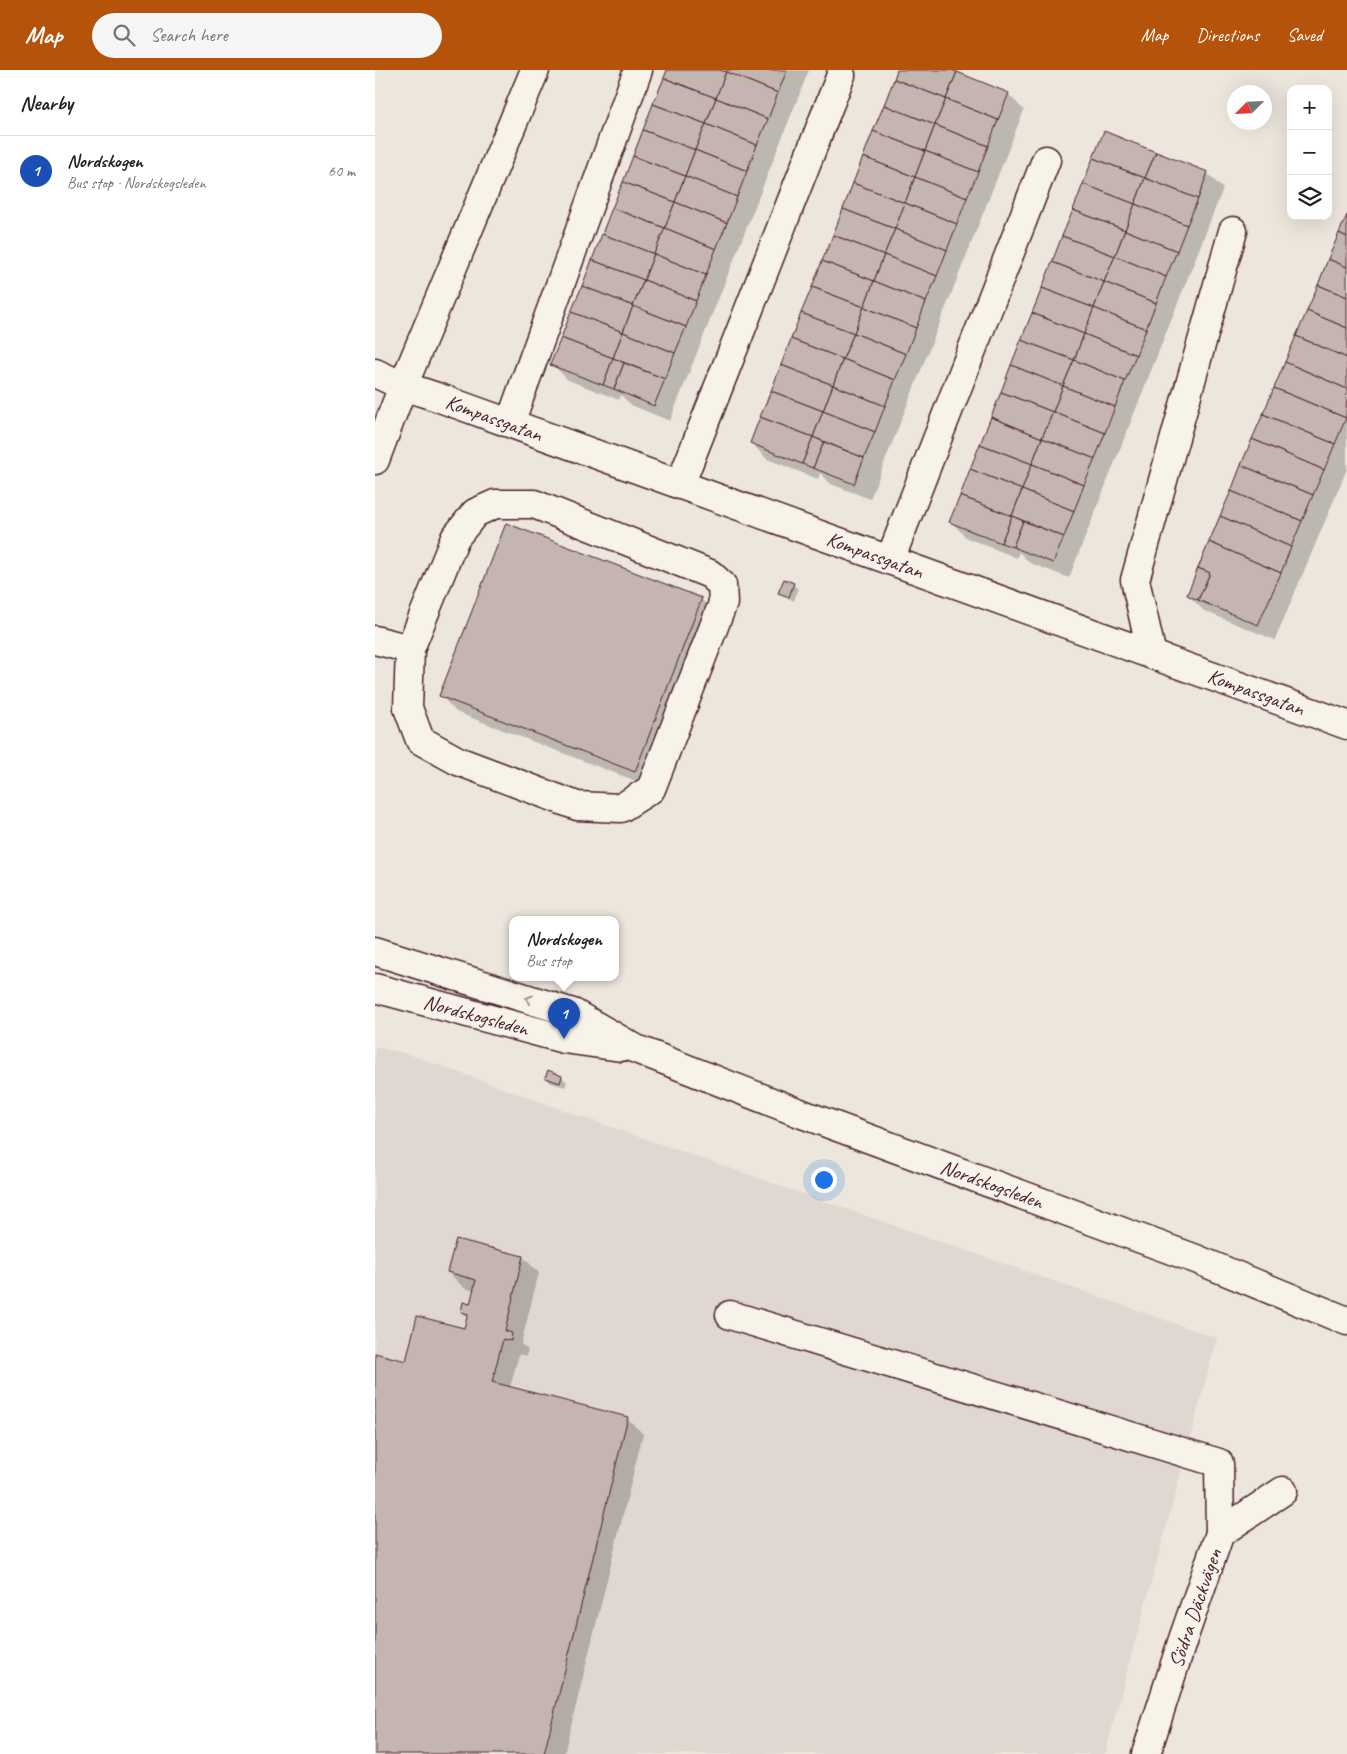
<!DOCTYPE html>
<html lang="en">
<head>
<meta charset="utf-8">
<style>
  :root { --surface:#fff; --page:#f6f6f6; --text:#222; --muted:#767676; --line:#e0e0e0; --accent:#b45309 }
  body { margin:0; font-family:Caveat,sans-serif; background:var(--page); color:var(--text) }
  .controls { position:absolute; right:15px; top:15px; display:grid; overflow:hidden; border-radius:10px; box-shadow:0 5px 20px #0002 }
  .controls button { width:45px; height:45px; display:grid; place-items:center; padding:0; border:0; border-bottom:1px solid var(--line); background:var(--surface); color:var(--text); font:25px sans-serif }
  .compass { position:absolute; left:852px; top:15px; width:45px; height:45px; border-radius:50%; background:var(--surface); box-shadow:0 5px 20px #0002; rotate:246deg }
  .you { position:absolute; left:448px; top:1109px; width:18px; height:18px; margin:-12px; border:4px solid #fff; border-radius:50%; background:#1a73e8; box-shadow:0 0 0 8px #1a73e833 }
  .badge { display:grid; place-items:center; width:32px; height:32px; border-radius:50%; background:var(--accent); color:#fff; font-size:16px; font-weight:700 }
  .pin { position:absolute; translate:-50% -41px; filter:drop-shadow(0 1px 2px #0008) }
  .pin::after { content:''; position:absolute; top:26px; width:18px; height:15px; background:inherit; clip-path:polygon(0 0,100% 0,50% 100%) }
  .popup { position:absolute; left:134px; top:846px; width:110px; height:65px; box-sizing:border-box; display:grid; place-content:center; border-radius:10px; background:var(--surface); filter:drop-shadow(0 1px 4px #0005); font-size:16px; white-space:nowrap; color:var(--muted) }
  .popup b { font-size:19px; color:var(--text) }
  .popup::after { content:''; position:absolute; left:50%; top:100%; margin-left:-10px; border:10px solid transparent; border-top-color:var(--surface) }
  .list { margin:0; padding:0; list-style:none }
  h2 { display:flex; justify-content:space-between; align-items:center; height:65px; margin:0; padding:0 20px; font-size:21px }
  h2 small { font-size:16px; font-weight:400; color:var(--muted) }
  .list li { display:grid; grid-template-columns:32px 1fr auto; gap:15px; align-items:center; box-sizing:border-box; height:70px; padding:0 20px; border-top:1px solid var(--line) }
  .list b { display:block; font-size:19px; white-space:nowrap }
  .list p { margin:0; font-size:16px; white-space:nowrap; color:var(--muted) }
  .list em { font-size:16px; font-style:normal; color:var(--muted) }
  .icon { flex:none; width:28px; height:28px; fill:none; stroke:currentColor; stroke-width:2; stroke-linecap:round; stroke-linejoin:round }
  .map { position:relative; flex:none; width:972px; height:1684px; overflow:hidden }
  header { display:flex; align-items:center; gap:30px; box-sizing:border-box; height:70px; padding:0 25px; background:var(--accent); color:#fff }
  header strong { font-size:24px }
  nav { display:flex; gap:28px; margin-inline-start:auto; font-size:18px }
  .search { width:350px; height:45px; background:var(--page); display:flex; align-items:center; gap:12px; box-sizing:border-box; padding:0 18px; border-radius:28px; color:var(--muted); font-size:19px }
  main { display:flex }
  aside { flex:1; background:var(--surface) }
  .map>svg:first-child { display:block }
  .built { fill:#e0d7d0 }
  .shadow { fill:#0003 }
  .building { fill:#c4b5b0; stroke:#4a1f2b }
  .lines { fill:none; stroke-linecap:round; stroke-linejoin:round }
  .minor-casing { stroke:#4a1f2b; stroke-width:31 }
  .major-casing { stroke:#4a1f2b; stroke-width:31 }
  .minor { stroke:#f7f3e8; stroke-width:28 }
  .major { stroke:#f7f3e8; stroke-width:28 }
  .oneway { stroke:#a0898a }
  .labels { text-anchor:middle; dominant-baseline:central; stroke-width:4; stroke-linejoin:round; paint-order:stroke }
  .street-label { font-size:21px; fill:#4a1f2b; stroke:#f7f3e8 }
</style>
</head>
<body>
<header>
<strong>Map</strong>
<div class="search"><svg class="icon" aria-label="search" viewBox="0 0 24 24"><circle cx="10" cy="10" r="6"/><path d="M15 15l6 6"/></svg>Search here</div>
<nav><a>Map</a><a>Directions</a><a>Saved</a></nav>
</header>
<main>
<aside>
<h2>Nearby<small></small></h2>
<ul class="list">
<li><span class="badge" style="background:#1a4fb4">1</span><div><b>Nordskogen</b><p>Bus stop · Nordskogsleden</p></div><em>60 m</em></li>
</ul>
</aside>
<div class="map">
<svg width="972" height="1684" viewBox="0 0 972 1684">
  <rect width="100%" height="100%" fill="#ece6dd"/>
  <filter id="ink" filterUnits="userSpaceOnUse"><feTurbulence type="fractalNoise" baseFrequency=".02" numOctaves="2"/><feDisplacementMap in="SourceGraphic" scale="10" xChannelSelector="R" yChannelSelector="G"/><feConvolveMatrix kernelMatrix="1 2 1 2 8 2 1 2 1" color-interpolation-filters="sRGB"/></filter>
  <g filter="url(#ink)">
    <polygon class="built" points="0,977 33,984 196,1043 842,1268 730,1684 0,1684"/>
    <g class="shadow">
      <polygon points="293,0 434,0 295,351 256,335 246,325 244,330 193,310 177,294"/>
      <polygon points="524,0 572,0 633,24 649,40 495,429 456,414 445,403 443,409 392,389 376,373"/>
      <polygon points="832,103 848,119 694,508 655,493 644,482 642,488 592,468 576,452"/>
      <polygon points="972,148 972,399 900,570 829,541 813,525"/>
      <polygon points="418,514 423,519 419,531 410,527 405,522"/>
      <polygon points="326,529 342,545 276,717 81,642 66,626"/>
      <polygon points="171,1007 187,1007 192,1012 190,1017 176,1013"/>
      <polygon points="148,1187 164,1203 146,1274 153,1280 151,1286 144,1284 135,1318 252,1348 268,1364 189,1684 0,1684 0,1285 32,1293 90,1259 93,1248 87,1242 96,1236 100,1221 89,1218 73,1202"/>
    </g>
    <g class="building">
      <polygon points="292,0 345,0 351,2 341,28 289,8"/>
      <polygon points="352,0 412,0 403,23 351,2"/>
      <polygon points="522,0 576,0 582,2 571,29 519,9"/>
      <polygon points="351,2 403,23 393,49 341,28"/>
      <polygon points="582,2 634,23 623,50 571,29"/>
      <polygon points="289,8 341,28 331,54 278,34"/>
      <polygon points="519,9 571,29 560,55 509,35"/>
      <polygon points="341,28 393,49 382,75 331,54"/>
      <polygon points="571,29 623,50 613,76 560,55"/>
      <polygon points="278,34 331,54 320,80 268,60"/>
      <polygon points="509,35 560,55 550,81 498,61"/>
      <polygon points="331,54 382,75 372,101 320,80"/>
      <polygon points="560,55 613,76 603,102 550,81"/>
      <polygon points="268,60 320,80 310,106 258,86"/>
      <polygon points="498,61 550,81 540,107 488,87"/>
      <polygon points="729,61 781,82 770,108 718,88"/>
      <polygon points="320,80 372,101 362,127 310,106"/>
      <polygon points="550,81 603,102 592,128 540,107"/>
      <polygon points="781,82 833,102 823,129 770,108"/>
      <polygon points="258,86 310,106 300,132 248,112"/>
      <polygon points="488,87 540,107 530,133 478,113"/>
      <polygon points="718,88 770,108 760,134 708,114"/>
      <polygon points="310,106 362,127 352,153 300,132"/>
      <polygon points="540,107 592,128 582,154 530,133"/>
      <polygon points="770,108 823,129 812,155 760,134"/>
      <polygon points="248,112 300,132 290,158 237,138"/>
      <polygon points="478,113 530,133 520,159 468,139"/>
      <polygon points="708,114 760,134 750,160 698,140"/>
      <polygon points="300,132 352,153 341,179 290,158"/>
      <polygon points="530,133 582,154 572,180 520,159"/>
      <polygon points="760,134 812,155 802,181 750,160"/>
      <polygon points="237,138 290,158 279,184 227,164"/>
      <polygon points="468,139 520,159 509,185 458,165"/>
      <polygon points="698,140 750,160 740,186 687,166"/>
      <polygon points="972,145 972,167 964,163"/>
      <polygon points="290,158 341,179 331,205 279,184"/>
      <polygon points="520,159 572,180 562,206 509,185"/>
      <polygon points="750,160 802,181 791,207 740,186"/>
      <polygon points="964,163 972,167 972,197 953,189"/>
      <polygon points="227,164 279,184 269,210 217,190"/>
      <polygon points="458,165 509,185 499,211 447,191"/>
      <polygon points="687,166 740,186 729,212 677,192"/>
      <polygon points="279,184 331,205 321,231 269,210"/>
      <polygon points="509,185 562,206 551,232 499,211"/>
      <polygon points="740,186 791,207 781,233 729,212"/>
      <polygon points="953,189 972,197 972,227 943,215"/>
      <polygon points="217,190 269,210 258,236 207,216"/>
      <polygon points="447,191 499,211 489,237 437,217"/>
      <polygon points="677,192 729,212 719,238 667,218"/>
      <polygon points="269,210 321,231 311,257 258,236"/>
      <polygon points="499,211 551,232 541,258 489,237"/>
      <polygon points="729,212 781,233 771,259 719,238"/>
      <polygon points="943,215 972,227 972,258 932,241"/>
      <polygon points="207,216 258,236 248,262 196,242"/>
      <polygon points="437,217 489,237 479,263 426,243"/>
      <polygon points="667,218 719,238 709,264 657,243"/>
      <polygon points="258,236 311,257 300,283 248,262"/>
      <polygon points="489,237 541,258 531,284 479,263"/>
      <polygon points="719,238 771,259 761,285 709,264"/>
      <polygon points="932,241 972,258 972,288 921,266"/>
      <polygon points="196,242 248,262 238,288 186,268"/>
      <polygon points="426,243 479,263 468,289 416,269"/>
      <polygon points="657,243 709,264 699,290 646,270"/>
      <polygon points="248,262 300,283 290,309 238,288"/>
      <polygon points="479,263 531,284 520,310 468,289"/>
      <polygon points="709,264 761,285 750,311 699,290"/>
      <polygon points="921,266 972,288 972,319 910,292"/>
      <polygon points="186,268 238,288 228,315 175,295"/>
      <polygon points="416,269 468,289 458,315 406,295"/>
      <polygon points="646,270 699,290 688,316 636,295"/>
      <polygon points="238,288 249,293 239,319 228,315"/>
      <polygon points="468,289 520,310 510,336 458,315"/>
      <polygon points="699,290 750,311 740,337 688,316"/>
      <polygon points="910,292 972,319 971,348 899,318"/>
      <polygon points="249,293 290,309 279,336 239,319"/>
      <polygon points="406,295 458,315 448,341 396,321"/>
      <polygon points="636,295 688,316 678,342 626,322"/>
      <polygon points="458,315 510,336 500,362 448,341"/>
      <polygon points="688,316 740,337 730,363 678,342"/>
      <polygon points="899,318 971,348 960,374 888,344"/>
      <polygon points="396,321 448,341 438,367 385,347"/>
      <polygon points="626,322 678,342 667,368 616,347"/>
      <polygon points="448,341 500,362 489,388 438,367"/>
      <polygon points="678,342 730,363 720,389 667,368"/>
      <polygon points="888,344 960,374 949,400 877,369"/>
      <polygon points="385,347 438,367 427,394 375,373"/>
      <polygon points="616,347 667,368 657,394 605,374"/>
      <polygon points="438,367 449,372 438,398 427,394"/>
      <polygon points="667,368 720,389 709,415 657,394"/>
      <polygon points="877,369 949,400 938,425 866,395"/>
      <polygon points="449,372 489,388 479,414 438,398"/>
      <polygon points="605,374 657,394 647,420 595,399"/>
      <polygon points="657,394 709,415 699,441 647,420"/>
      <polygon points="866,395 938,425 927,451 856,421"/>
      <polygon points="595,399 647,420 637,446 585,426"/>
      <polygon points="647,420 699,441 689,467 637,446"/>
      <polygon points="856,421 927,451 916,477 845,446"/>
      <polygon points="585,426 637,446 626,473 574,452"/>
      <polygon points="637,446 648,451 638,477 626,473"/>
      <polygon points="845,446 916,477 906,503 834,472"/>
      <polygon points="648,451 689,467 678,493 638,477"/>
      <polygon points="131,453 327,528 260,702 64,626"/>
      <polygon points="834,472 906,503 883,555 823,530 835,503 823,498"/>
      <polygon points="823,498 835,503 823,530 812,525"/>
      <polygon points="409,509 419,513 414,527 403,523"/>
      <polygon points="173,1000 187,1006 185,1013 170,1008"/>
      <polygon points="81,1169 148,1186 130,1261 137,1263 136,1271 128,1269 117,1312 253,1347 169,1684 0,1684 0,1283 31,1291 42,1246 89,1258 93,1244 86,1242 88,1232 95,1234 101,1210 72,1202"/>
    </g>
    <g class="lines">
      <g class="minor-casing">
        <g id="minor">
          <polyline points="160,0 28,316 62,327 972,655"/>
          <polyline points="0,303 28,316 0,390"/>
          <polyline points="135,353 263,0"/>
          <polyline points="305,415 466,5"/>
          <polygon points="120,434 159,434 335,504 347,515 348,533 276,719 246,738 202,736 83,691 45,670 33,638 35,579 80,468 100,443"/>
          <polyline points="515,490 671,90"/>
          <polyline points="0,570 35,579"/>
          <polyline points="777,585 760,510 858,161"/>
          <polyline points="355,1245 844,1393 845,1463"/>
          <polyline points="771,1684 808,1569 845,1463 908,1421"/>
        </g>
      </g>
      <g class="major-casing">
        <g id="major">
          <polyline points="0,881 198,943 261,979 430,1045 821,1189 972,1251"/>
          <polyline points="0,918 189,969 246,977"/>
        </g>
      </g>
      <use href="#minor" class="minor"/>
      <use href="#major" class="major"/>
    </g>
    <defs><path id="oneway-chevron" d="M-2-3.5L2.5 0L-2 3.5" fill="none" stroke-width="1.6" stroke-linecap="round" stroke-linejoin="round" transform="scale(1.25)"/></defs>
    <use class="oneway" href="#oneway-chevron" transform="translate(154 929) rotate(-163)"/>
  </g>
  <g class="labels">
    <g class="street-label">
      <text transform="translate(119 348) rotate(20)">Kompassgatan</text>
      <text transform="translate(500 485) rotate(20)">Kompassgatan</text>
      <text transform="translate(881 622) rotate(20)">Kompassgatan</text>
      <text transform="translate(101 945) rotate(15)">Nordskogsleden</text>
      <text transform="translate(617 1114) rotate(20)">Nordskogsleden</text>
      <text transform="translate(820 1538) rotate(-71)">Södra Däckvägen</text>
    </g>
  </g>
</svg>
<div class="controls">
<button>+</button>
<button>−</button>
<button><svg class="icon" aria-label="layers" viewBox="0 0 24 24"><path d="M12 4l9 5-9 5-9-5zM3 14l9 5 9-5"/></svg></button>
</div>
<svg class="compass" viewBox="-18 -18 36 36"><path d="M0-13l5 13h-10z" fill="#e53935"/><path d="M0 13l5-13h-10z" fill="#767676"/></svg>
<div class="you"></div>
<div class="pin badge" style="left:189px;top:969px;background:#1a4fb4">1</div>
<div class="popup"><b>Nordskogen</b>Bus stop</div>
</div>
</main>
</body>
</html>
